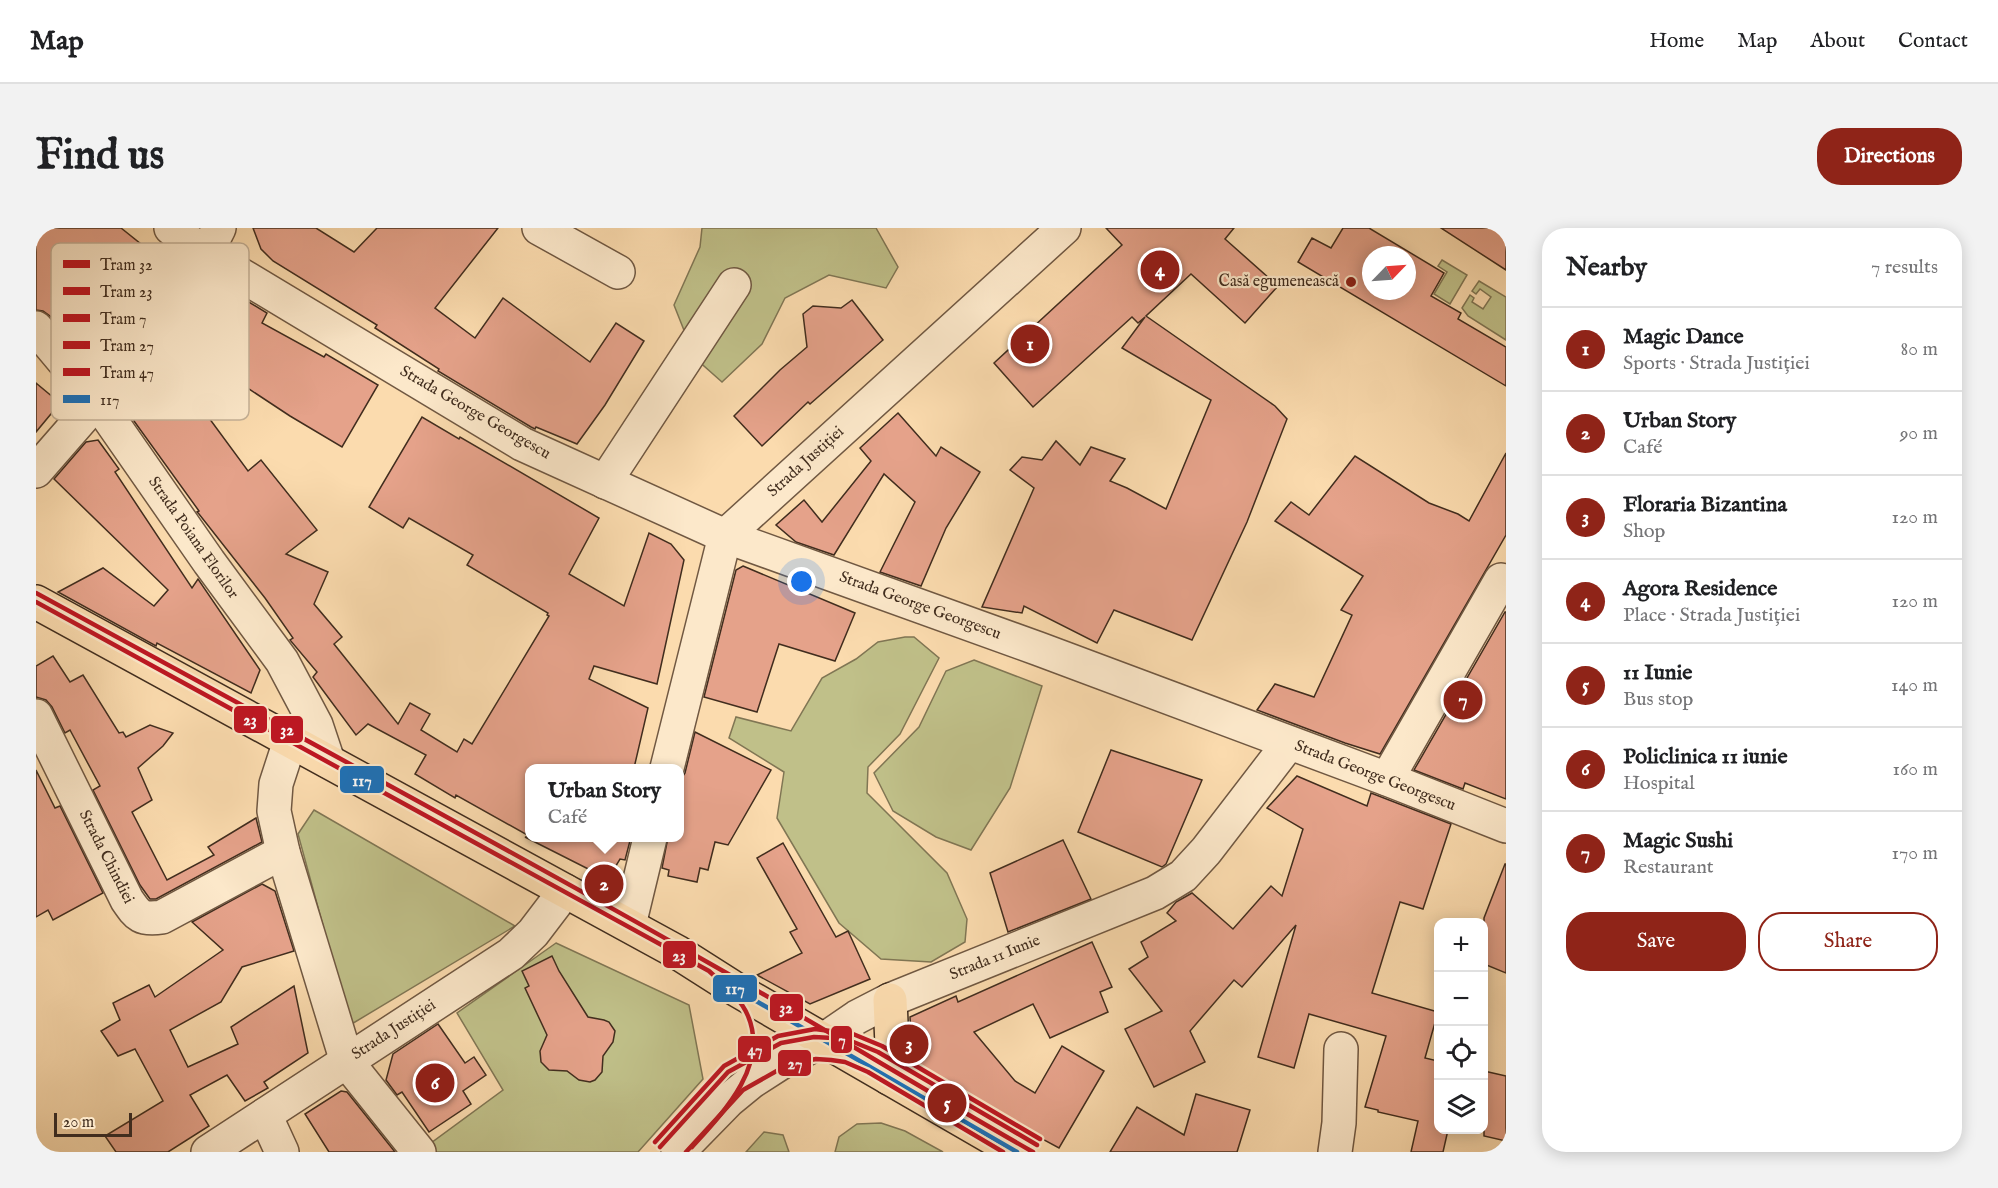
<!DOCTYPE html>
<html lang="en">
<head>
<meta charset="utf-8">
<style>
  :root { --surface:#fff; --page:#f2f2f2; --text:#202124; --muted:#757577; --line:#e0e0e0; --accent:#8f2418 }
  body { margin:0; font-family:"IM FELL English",serif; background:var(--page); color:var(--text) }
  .controls { position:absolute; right:18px; bottom:18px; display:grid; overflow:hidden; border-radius:12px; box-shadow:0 3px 15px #0003 }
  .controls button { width:54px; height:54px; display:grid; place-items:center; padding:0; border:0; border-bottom:2px solid var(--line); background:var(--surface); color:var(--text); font:30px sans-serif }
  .compass { position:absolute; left:1326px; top:18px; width:54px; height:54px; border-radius:50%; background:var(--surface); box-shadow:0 3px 15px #0003; rotate:65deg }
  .scale { position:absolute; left:18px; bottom:15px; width:78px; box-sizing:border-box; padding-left:6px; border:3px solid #412d1e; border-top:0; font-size:16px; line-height:21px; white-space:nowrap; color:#412d1e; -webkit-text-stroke:4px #fce8ca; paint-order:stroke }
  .you { position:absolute; left:766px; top:354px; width:21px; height:21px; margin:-15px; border:4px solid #fff; border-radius:50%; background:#1a73e8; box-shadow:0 0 0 9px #1a73e833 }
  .badge { display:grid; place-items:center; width:39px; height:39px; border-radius:50%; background:var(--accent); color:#fff; font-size:20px; font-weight:700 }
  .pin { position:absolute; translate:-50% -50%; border:3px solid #fff; box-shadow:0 2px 6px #0006 }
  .popup { position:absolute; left:489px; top:536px; width:159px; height:78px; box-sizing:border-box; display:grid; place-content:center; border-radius:12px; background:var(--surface); filter:drop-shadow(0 2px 4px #0005); font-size:20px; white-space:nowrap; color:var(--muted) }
  .popup b { font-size:22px; color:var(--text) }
  .popup::after { content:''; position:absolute; left:50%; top:100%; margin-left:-12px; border:12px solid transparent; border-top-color:var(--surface) }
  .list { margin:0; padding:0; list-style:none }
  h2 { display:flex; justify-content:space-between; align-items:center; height:78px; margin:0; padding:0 24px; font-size:26px }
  h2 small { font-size:20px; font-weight:400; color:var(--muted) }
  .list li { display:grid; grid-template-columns:39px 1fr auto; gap:18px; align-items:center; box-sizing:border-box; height:84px; padding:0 24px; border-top:2px solid var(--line) }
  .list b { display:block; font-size:22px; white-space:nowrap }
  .list p { margin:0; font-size:20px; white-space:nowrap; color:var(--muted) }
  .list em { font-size:20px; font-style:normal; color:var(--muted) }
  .actions { display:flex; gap:12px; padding:18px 24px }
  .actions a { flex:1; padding:14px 0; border:2px solid var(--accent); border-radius:24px; text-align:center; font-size:21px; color:var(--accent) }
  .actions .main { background:var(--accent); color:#fff }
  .icon { flex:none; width:33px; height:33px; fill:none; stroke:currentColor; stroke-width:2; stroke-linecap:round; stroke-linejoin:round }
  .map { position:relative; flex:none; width:1470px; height:924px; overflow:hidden; border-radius:24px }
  header { display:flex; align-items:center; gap:36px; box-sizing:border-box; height:84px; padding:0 30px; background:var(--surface); border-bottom:2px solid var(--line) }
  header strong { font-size:28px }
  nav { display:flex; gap:33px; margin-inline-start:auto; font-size:21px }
  .intro { display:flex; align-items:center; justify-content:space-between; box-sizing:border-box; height:144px; padding:0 36px }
  h1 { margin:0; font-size:42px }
  .button { padding:15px 27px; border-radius:24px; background:var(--accent); color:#fff; font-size:21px; font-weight:700 }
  main { display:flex; gap:36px; padding:0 36px }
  aside { flex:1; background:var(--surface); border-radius:24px; box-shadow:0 3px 15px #0003 }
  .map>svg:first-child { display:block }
  .green { fill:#c0c089; stroke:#807654; stroke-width:1.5 }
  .building { fill:#e5a28a; stroke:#412d1e; stroke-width:1.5; fill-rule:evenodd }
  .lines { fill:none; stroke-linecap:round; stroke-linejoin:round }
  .minor-casing { stroke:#705842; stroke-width:36 }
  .major-casing { stroke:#412d1e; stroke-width:36 }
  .minor { stroke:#fce8ca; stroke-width:33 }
  .major { stroke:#fbdbae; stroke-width:33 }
  .bus-1-casing { stroke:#fce8ca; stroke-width:9 }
  .bus-1 { stroke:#1d71b8; stroke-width:4.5 }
  .tram-1-casing { stroke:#fce8ca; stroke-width:9 }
  .tram-2-casing { stroke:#fce8ca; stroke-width:9 }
  .tram-3-casing { stroke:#fce8ca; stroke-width:9 }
  .tram-4-casing { stroke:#fce8ca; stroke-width:9 }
  .tram-5-casing { stroke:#fce8ca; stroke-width:9 }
  .tram-1 { stroke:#be1622; stroke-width:4.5 }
  .tram-2 { stroke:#be1622; stroke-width:4.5 }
  .tram-3 { stroke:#be1622; stroke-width:4.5 }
  .tram-4 { stroke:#be1622; stroke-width:4.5 }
  .tram-5 { stroke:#be1622; stroke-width:4.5 }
  .poi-dot { fill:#8f2418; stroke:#fce8ca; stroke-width:2 }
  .labels { text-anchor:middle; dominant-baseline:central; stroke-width:4.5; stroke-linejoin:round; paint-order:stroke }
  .poi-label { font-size:16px; fill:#412d1e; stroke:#fce8ca; text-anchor:end }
  .street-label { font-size:16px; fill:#412d1e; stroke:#fce8ca }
  .key { fill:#fce8ca; stroke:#c4b096; stroke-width:1.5 }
  .key-label { font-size:16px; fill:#412d1e }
  .line-badge { stroke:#fce8ca; stroke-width:2 }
  .badge-label { font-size:16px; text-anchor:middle; font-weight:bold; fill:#fff }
</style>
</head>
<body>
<header>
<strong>Map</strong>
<nav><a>Home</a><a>Map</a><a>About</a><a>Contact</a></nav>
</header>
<div class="intro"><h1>Find us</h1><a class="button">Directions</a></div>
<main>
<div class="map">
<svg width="1470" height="924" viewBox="0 0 1470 924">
  <rect width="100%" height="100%" fill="#fbdbae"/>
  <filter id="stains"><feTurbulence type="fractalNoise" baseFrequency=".00333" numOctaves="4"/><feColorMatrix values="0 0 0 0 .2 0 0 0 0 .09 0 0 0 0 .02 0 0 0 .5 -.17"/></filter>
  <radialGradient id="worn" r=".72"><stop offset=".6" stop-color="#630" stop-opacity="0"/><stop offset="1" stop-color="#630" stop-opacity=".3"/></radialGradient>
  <g class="green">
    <polygon points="666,0 840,0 862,39 850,60 793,47 749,70 726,116 686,154 659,130 638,77 664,19"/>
    <polygon points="1406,32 1431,47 1414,76 1398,66 1411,44 1402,38"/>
    <polygon points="1443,53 1470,69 1470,112 1432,88 1426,80 1434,67 1438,70 1436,74 1447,81 1455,69 1444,61 1440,66 1436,63"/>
    <polygon points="869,409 878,409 903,430 864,506 832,539 831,565 911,645 931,691 929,714 895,734 845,731 803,695 741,590 748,544 693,510 700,489 755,503 786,450 820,431 842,414"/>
    <polygon points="938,432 1006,458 974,560 935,622 900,609 857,583 838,545 883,499 910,443"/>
    <polygon points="278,582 479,698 314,797 262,606"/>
    <polygon points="520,715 653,777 667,851 602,924 396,924 391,918 467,862 421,785"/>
    <polygon points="845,895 869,903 907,924 799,924 803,909 821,896"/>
    <polygon points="728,904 747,907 753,924 710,924"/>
  </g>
  <g class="building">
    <polygon points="0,0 85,0 130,36 132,45 106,81 59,54 74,121 57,139 14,88 7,83 0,82"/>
    <polygon points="217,0 280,0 318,24 341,0 462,0 399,80 439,110 467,70 554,134 580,95 608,113 569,177 541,216 500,199 499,201 495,199 402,143 403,141 339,100 341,97 237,33 225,21"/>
    <polygon points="1070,0 1198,0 1189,11 1242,58 1209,95 1155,46 1110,88 1239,178 1251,191 1211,294 1156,412 1078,382 1061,415 988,378 986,385 946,379 998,260 974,242 986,229 1006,232 1020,213 1044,237 1055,219 1089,231 1074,253 1091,260 1130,281 1175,172 1086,120 1109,89 1102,95 1096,89 997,179 958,135 1086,17"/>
    <path d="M1307 0H1333L1408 45 1395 68 1425 85 1422 91 1470 119V158L1262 34 1276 10 1295 20ZM1335 27H1371V63H1335Z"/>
    <polygon points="1405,0 1470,0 1470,42"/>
    <polygon points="180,58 190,64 191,61 231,85 226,95 288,129 290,126 342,157 306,219 254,188 204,155 211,144 177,124 179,111 155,94"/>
    <polygon points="816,72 847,112 774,176 772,174 726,218 698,188 744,142 771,119 767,86 777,78 805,80"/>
    <polygon points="129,142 139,142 177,188 173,190 212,243 225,232 281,302 250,326 292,344 278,376 306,409 298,416 362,496 374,475 394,486 385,502 421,524 428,511 436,516 513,388 511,387 512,385 431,337 437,327 373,290 367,300 333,279 386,189 423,211 424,209 563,290 533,346 588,378 613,305 635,316 648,332 621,456 558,438 553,451 612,480 598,540 493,540 493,608 420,567 419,570 379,546 390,527 332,496 320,507 277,449 281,444 254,412 257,410 229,370 163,286 161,284 163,283 98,193 98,180"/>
    <polygon points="0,155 24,175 0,204"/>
    <polygon points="862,185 900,228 905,219 944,244 910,300 885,358 844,344 879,274 848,246 798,327 760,314 740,297 768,272 786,294 835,233 824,220"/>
    <polygon points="62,212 83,241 79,244 156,360 162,351 224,442 215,465 121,415 120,418 22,364 67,340 118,378 132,362 18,251 50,214"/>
    <polygon points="1470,225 1470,307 1344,526 1309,515 1221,482 1239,456 1278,469 1316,387 1305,382 1327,348 1239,293 1255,274 1273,287 1319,228 1393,275 1422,286 1433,293"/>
    <polygon points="707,338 819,385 799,433 743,416 721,484 668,469 700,342"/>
    <polygon points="1469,384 1470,384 1470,571 1429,555 1427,561 1378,542"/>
    <polygon points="17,428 34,454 47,447 83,505 87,504 90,509 114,497 137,505 127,518 102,540 116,572 96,584 131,652 178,627 172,619 220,590 226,614 120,671 114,671 104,657 57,562 64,558 34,502 29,505 16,479 10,472 0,469 0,438"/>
    <polygon points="659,504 735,542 692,617 679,614 672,642 664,640 661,654 632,648 633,642 626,640 632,609 643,609 643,554 649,545"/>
    <polygon points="1075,522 1166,552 1130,636 1126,639 1042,604"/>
    <polygon points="0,542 19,580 24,578 67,665 17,692 12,682 0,689"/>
    <polygon points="1261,548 1331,578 1335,565 1415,596 1387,681 1364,674 1336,765 1402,784 1389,830 1402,833 1402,902 1412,902 1407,924 1375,924 1382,893 1342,884 1342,882 1329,879 1350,808 1273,786 1258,840 1222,829 1260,697 1206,759 1198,752 1154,803 1169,834 1118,859 1089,801 1126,783 1093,741 1112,729 1105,714 1140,693 1131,685 1140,674 1156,665 1197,701 1235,658 1246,668 1267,601 1231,580"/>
    <polygon points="489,609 595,609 589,632 584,631 572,651"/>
    <polygon points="1027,612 1055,671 972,704 954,645"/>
    <polygon points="747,615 800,709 812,703 834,751 774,776 721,747 766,725 754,704 761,701 721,630"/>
    <polygon points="1469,636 1470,636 1470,745 1448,736 1448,690"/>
    <polygon points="226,656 239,663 258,723 206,739 185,774 134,802 152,839 202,816 195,799 258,758 272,825 228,854 232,860 209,873 191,847 154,867 173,898 132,924 80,924 69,908 127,873 99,821 82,828 65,803 84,792 77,775 113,757 119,769 187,722 156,694"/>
    <polygon points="1056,714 1076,759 1064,764 1072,784 1014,810 997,776 938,804 979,853 999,865 1026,818 1068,843 1023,920 877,841 874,789 920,768 922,774"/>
    <polygon points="516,728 523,743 552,789 568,792 573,794 579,803 577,814 567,828 566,844 559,852 554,854 543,852 531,843 513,842 505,834 504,823 511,807 489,760 493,758 486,743"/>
    <polygon points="402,796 429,835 438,829 450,847 427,863 435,876 393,904 366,864 361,867 350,852 357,826"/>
    <polygon points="1448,843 1470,848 1470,913 1448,908"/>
    <polygon points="305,863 311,864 359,924 293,924 269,886"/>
    <polygon points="1160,866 1214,882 1201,924 1074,924 1101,879 1148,907"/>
  </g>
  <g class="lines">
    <g class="minor-casing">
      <g id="minor">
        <polyline points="135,0 170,26 486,216 689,308 1003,421 1351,551 1470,598"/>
        <polyline points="503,0 582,44"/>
        <polyline points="0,100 61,173 173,334 246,433 280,497 292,533"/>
        <polyline points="0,243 61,173 170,26 183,0"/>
        <polyline points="569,254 698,57"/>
        <path d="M0 488 91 672C102 688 105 692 126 689L247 624"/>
        <polyline points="254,513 240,556 238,583 247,624 311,834 383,924"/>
        <polyline points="631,540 689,308 1028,0"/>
        <polyline points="1351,551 1465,352"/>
        <polyline points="593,697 614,610"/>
        <polyline points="229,887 246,924"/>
        <polyline points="172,924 475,726 497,705 529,663"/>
        <polyline points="642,924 693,872 715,854 746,834 789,811 821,789 854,772 1119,665 1147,648 1170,623 1253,515"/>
        <polyline points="1299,924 1303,895 1305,821"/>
      </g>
    </g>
    <g class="major-casing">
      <g id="major">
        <polyline points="0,374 641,724 696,759 981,924"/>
        <polyline points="853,850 856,817 854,772"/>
      </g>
    </g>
    <use href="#minor" class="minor"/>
    <use href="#major" class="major"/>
    <g class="bus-1-casing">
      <polyline id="bus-1" points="0,374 641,724 696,759 981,924"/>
    </g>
    <use href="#bus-1" class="bus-1"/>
    <g class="tram-1-casing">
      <path id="tram-1" d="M0 365C227 489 455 611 680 739 786 799 890 863 997 924"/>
    </g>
    <g class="tram-2-casing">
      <path id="tram-2" d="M0 374 673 743C687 756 704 769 712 788 733 838 687 885 656 919"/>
    </g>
    <g class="tram-3-casing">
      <polyline id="tram-3" points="624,919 692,844 745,815 778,809 797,810 815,813 842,824 1001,917"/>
    </g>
    <g class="tram-4-casing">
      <polyline id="tram-4" points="650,924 707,862 753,836 780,831 795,832 809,834 832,844 967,924"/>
    </g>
    <g class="tram-5-casing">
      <polyline id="tram-5" points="619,914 688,838 742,808 779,801 817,806 846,818 1004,911"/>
    </g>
    <use href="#tram-1" class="tram-1"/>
    <use href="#tram-2" class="tram-2"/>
    <use href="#tram-3" class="tram-3"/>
    <use href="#tram-4" class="tram-4"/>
    <use href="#tram-5" class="tram-5"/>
  </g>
  <circle class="poi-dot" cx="1315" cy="54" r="6"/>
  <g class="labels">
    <g class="poi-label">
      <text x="1303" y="54">Casă egumenească</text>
    </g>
    <g class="street-label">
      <text transform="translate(439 185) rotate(30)">Strada George Georgescu</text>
      <text transform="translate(770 234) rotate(-42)">Strada Justiției</text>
      <text transform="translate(157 310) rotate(55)">Strada Poiana Florilor</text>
      <text transform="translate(884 378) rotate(20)">Strada George Georgescu</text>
      <text transform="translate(1339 548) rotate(21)">Strada George Georgescu</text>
      <text transform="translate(70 629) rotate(63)">Strada Chindiei</text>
      <text transform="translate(959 730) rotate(-22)">Strada 11 Iunie</text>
      <text transform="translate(358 802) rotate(-33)">Strada Justiției</text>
    </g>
  </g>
  <rect x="15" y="15" width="198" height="177" rx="9" class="key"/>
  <rect x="27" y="32" width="27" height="8" fill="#be1622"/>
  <rect x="27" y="59" width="27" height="8" fill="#be1622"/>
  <rect x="27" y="86" width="27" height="8" fill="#be1622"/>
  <rect x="27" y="113" width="27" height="8" fill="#be1622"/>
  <rect x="27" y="140" width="27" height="8" fill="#be1622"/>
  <rect x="27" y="167" width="27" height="8" fill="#1d71b8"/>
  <g class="key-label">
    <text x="64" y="42">Tram 32</text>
    <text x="64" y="69">Tram 23</text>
    <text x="64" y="96">Tram 7</text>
    <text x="64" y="123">Tram 27</text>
    <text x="64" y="150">Tram 47</text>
    <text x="64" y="177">117</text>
  </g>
  <g class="line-badge">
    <rect x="197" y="477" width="35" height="29" rx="6" fill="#be1622"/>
    <rect x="234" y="487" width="34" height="29" rx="6" fill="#be1622"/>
    <rect x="303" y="537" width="46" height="29" rx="6" fill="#1d71b8"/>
    <rect x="626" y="712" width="35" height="29" rx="6" fill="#be1622"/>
    <rect x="676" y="746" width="46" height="29" rx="6" fill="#1d71b8"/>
    <rect x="733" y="765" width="35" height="29" rx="6" fill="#be1622"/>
    <rect x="794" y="797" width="23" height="29" rx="6" fill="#be1622"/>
    <rect x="701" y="807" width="35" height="28" rx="6" fill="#be1622"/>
    <rect x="741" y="821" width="35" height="28" rx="6" fill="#be1622"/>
  </g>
  <g class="badge-label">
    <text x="214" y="497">23</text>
    <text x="251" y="507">32</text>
    <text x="326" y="558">117</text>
    <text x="643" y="733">23</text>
    <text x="699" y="766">117</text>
    <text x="750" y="785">32</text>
    <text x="806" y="817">7</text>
    <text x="719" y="827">47</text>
    <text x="759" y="841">27</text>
  </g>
  <rect width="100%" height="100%" filter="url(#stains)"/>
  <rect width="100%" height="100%" fill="url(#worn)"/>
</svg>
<div class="controls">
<button>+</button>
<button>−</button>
<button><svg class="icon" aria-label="locate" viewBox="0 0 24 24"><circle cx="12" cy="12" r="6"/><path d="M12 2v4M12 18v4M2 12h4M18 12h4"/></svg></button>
<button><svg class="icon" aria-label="layers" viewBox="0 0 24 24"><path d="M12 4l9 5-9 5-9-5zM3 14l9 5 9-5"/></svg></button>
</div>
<svg class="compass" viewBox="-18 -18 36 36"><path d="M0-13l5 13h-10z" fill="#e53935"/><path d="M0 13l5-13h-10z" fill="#757577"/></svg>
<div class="scale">20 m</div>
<div class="you"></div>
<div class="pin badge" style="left:994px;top:116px">1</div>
<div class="pin badge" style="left:568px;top:656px">2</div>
<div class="popup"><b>Urban Story</b>Café</div>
<div class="pin badge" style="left:873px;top:816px">3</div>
<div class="pin badge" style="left:1124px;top:42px">4</div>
<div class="pin badge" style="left:911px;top:875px">5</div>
<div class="pin badge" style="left:399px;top:855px">6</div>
<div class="pin badge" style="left:1427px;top:472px">7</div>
</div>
<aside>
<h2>Nearby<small>7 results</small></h2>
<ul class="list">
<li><span class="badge">1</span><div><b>Magic Dance</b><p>Sports · Strada Justiției</p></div><em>80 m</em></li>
<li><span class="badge">2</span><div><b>Urban Story</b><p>Café</p></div><em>90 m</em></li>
<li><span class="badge">3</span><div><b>Floraria Bizantina</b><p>Shop</p></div><em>120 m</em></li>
<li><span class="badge">4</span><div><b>Agora Residence</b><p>Place · Strada Justiției</p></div><em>120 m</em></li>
<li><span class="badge">5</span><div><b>11 Iunie</b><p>Bus stop</p></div><em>140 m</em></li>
<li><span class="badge">6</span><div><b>Policlinica 11 iunie</b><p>Hospital</p></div><em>160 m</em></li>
<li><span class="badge">7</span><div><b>Magic Sushi</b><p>Restaurant</p></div><em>170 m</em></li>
</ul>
<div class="actions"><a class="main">Save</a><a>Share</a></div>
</aside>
</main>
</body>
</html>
